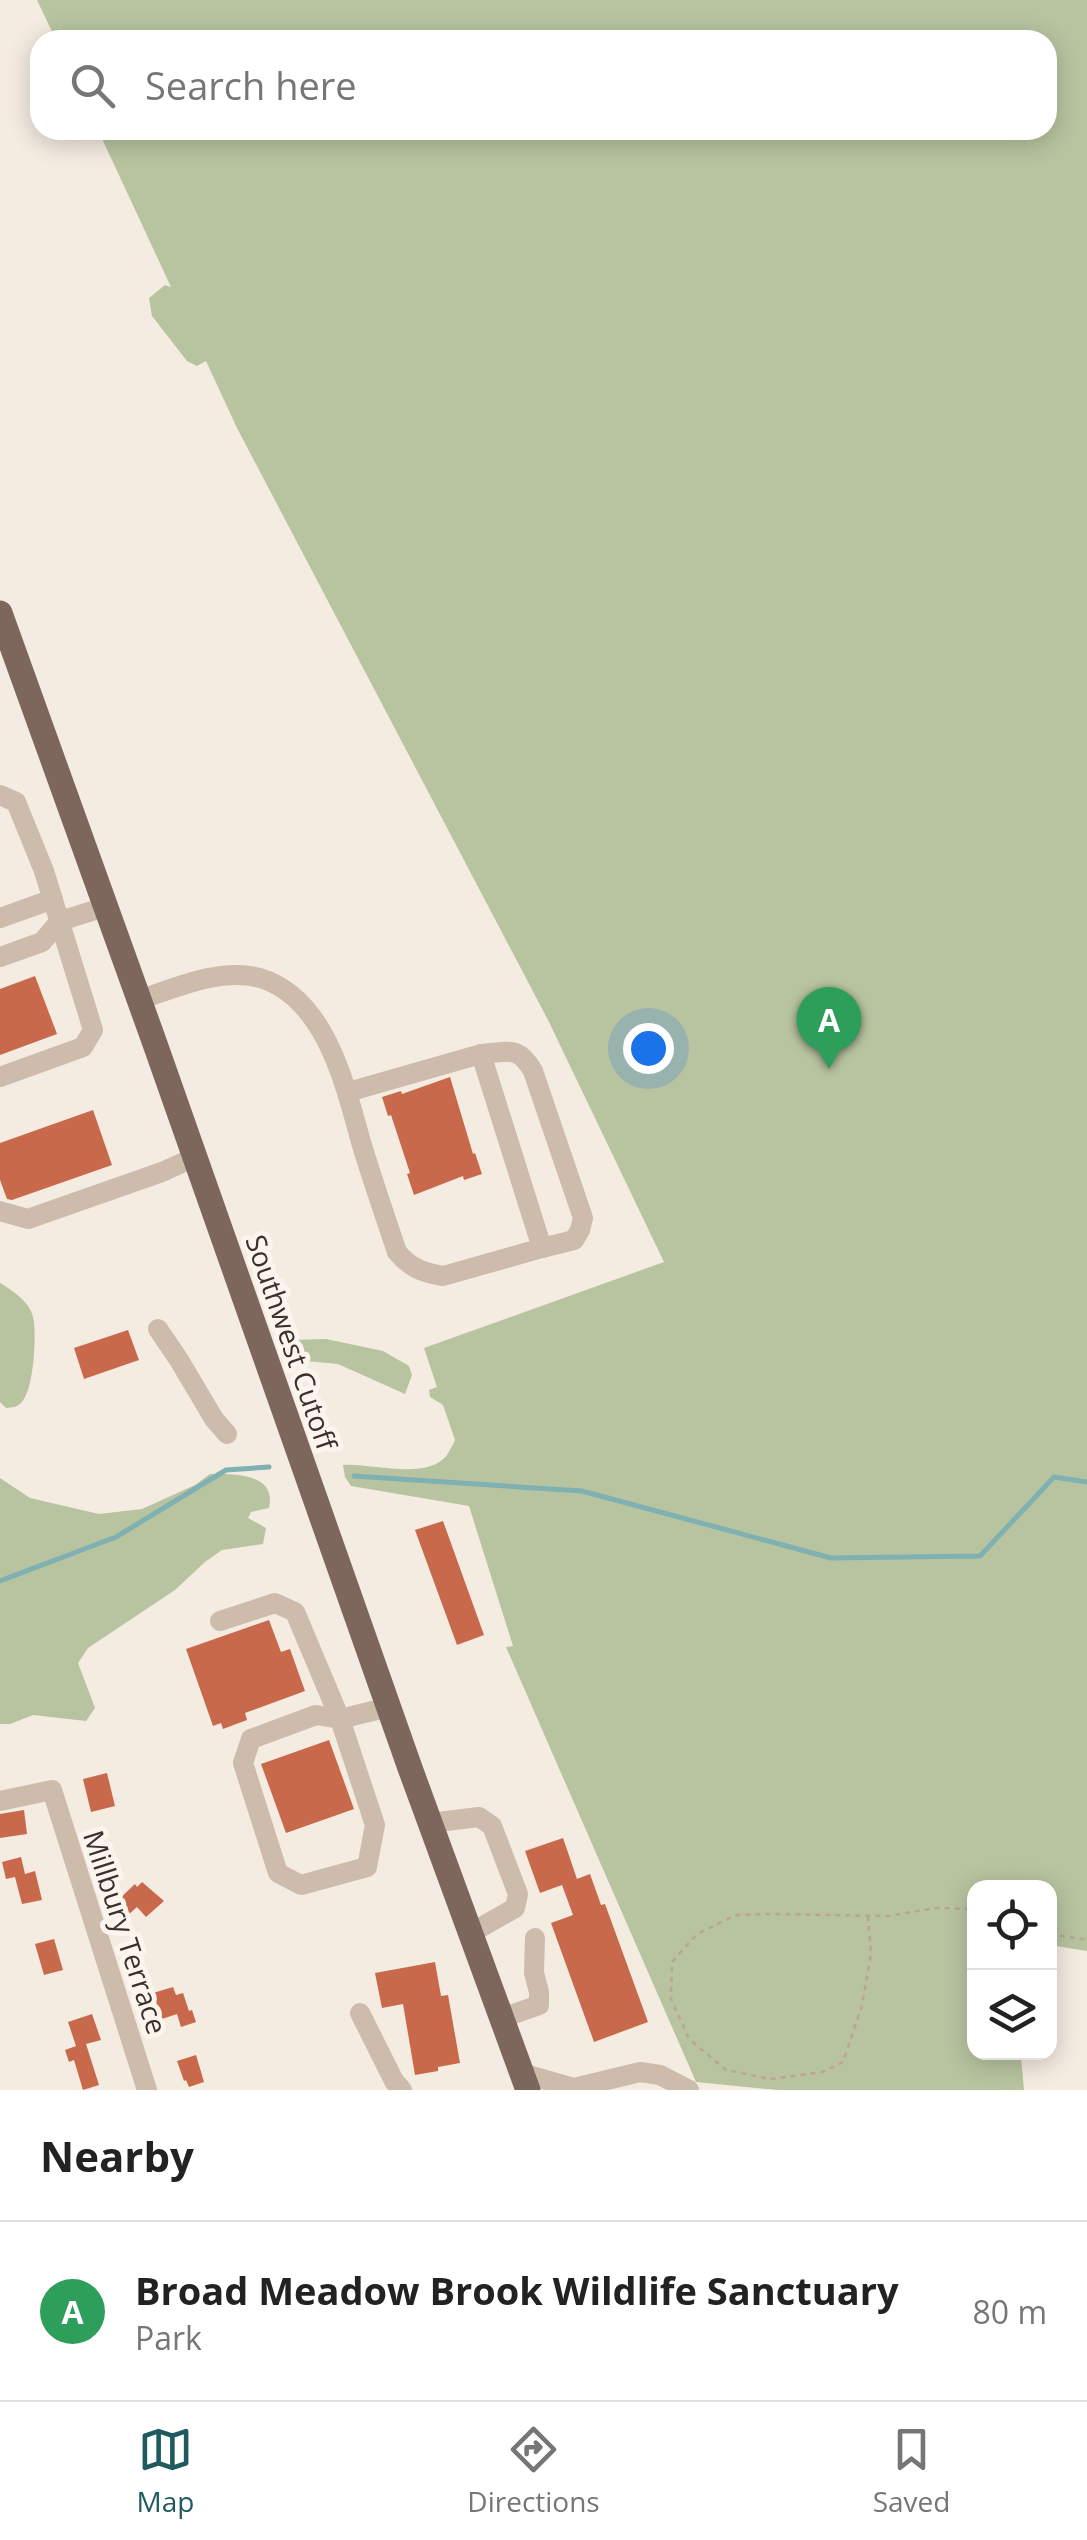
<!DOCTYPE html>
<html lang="en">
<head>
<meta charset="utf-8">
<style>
  :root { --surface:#fff; --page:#f6f6f6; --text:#222; --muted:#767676; --line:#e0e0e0; --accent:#1f5a5e }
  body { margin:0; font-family:"Open Sans",sans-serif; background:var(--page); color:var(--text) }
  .controls { position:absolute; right:30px; bottom:30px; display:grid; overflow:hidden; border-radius:20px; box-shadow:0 5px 25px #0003 }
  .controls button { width:90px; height:90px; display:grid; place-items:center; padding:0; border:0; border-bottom:2px solid var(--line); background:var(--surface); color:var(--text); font:50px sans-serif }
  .you { position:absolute; left:648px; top:1048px; width:35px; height:35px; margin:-25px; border:8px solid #fff; border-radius:50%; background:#1a73e8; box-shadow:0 0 0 15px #1a73e833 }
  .badge { display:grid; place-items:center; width:65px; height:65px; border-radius:50%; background:var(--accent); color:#fff; font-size:32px; font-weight:700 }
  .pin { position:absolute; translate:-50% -82px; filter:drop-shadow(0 2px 5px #0008) }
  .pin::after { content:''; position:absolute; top:52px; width:35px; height:30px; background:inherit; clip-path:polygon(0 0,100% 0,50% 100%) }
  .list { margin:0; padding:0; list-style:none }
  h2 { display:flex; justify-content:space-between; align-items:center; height:130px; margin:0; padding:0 40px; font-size:42px }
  h2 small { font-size:32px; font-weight:400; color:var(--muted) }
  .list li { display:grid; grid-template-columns:65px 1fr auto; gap:30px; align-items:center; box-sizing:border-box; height:180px; padding:0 40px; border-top:2px solid var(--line) }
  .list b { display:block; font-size:38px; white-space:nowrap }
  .list p { margin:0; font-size:32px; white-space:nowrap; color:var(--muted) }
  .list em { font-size:32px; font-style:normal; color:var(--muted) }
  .icon { flex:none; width:55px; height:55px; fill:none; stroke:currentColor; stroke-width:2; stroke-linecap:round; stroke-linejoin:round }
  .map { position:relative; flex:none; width:1087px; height:2090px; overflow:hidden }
  .search { position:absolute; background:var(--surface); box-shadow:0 5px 25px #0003; left:30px; right:30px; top:30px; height:110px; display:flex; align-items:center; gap:25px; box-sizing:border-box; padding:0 35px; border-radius:30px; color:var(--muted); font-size:38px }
  .sheet { height:310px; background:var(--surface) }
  nav { display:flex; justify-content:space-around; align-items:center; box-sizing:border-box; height:140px; border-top:2px solid var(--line); background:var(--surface); font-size:28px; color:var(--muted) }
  nav a { display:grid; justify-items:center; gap:5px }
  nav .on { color:var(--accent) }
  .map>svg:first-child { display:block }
  .green { fill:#b8c4a0 }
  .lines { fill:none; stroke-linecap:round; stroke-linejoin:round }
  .stream { stroke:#7fb0b2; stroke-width:5 }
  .building { fill:#c8694b }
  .path { stroke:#b9a596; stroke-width:2.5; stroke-dasharray:5 5; stroke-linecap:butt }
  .minor { stroke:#cdbbac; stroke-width:20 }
  .major { stroke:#7d675c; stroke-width:25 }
  .labels { text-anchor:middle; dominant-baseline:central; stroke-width:10; stroke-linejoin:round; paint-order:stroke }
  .street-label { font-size:28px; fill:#3b302b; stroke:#fbf5ee }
</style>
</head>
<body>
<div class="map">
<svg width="1087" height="2090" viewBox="0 0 1087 2090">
  <rect width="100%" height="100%" fill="#f4ebe1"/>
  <g class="green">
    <path d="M37 0H1087V1951L1050 1945V1888H974V2052L1026 2053 1021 2056 1024 2090H778L696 2082 506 1647 513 1646 469 1506 351 1486 345 1477 343 1465C372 1463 427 1481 447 1455 448 1454 455 1441 455 1440L443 1405 430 1397 429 1390 437 1387 424 1348 664 1262 548 1020 237 428 206 361 197 366 187 361 152 316 149 298 165 285 171 287 98 130H1047V40H56Z"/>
    <path d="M0 1283C12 1290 30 1302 33 1317 37 1334 34 1391 21 1403 16 1408 13 1407 6 1408L0 1402Z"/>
    <polygon points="326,1339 383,1351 409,1366 412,1375 405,1394 338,1364 286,1359 282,1350 290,1340"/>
    <path d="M210 1474C234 1474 277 1473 269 1508L251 1512 248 1518 266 1528 263 1544 222 1550 205 1562 175 1590 88 1648 78 1663 95 1708 86 1721 33 1715 10 1724H0V1478L30 1498 99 1514 142 1509 195 1485Z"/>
  </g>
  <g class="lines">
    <g class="stream">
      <polyline points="354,1476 582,1491 831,1558 980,1556 1054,1477 1087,1482"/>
      <polyline points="0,1581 116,1537 226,1470 269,1467"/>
    </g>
  </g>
  <g class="building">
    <polygon points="35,976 57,1034 0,1055 0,989"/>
    <polygon points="450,1077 473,1154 475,1153 482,1174 464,1180 463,1176 414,1195 407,1174 410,1173 391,1115 388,1116 382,1097 401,1091 402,1094"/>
    <polygon points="93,1110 112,1165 12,1200 7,1199 0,1180 0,1143"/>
    <polygon points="128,1330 139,1360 84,1379 74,1348"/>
    <polygon points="443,1521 484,1635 457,1645 415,1530"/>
    <polygon points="269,1620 281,1652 290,1649 305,1691 245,1713 247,1720 223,1729 221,1723 213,1726 186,1649"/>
    <polygon points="329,1740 354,1809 286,1833 261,1764"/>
    <polygon points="107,1773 115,1806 91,1812 83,1779"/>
    <polygon points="24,1810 27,1834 0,1838 0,1814"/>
    <polygon points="563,1838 577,1879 590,1874 601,1905 605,1904 648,2022 594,2042 551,1923 573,1915 562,1885 540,1893 525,1851"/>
    <polygon points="21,1857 25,1874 35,1871 42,1900 22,1904 15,1877 6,1879 2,1862"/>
    <polygon points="142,1882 164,1901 146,1917 137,1907 128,1915 116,1902 135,1884 137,1887"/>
    <polygon points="54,1939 63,1970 44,1975 35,1944"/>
    <polygon points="435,1962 441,1996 448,1995 460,2063 438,2067 438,2071 415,2075 403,2004 382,2008 375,1973"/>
    <polygon points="173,1987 176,1995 183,1993 189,2011 192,2010 196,2022 181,2027 177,2014 162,2019 153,1993"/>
    <polygon points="92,2014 101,2040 86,2044 99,2085 83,2090 74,2060 69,2062 65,2050 76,2046 68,2022"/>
    <polygon points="196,2055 204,2082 189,2087 186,2080 184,2081 177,2061"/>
  </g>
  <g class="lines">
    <g class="path">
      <polyline points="868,1916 871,1954 862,2005 843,2062 822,2072 770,2079 726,2070 689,2039 671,1999 672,1962 697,1934 736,1915 773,1914 889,1916 935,1908 974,1909"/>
      <polyline points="1050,1934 1087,1940"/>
    </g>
    <g class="minor">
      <polyline points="0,795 16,802 44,871 93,1030 83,1047 0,1077"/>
      <polyline points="0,918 53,899"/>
      <polyline points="0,957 42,942 60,921 105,907"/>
      <path d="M139 1000C175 988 221 967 260 978 326 998 345 1085 361 1142 372 1179 385 1216 397 1252 410 1268 424 1273 443 1276L542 1248 481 1054 348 1092"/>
      <path d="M481 1054C508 1052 518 1045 533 1071L583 1218 580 1230 574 1240 542 1248"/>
      <polyline points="0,1211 28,1219 162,1172 195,1157"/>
      <polyline points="158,1329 179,1360 214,1419 227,1434"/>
      <polyline points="220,1621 275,1603 295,1612 340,1719 375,1825 367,1867 301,1885 278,1873 243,1763 251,1739 316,1715 340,1719 389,1707"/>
      <polyline points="0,1801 52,1790 147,2090"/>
      <polyline points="430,1823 479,1817 492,1826 518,1894 515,1908 471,1933"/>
      <polyline points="360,2013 394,2081 402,2090"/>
      <polyline points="502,2018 539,2005 539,1992 534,1973 535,1938"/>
      <polyline points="522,2073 574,2088 640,2072 660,2075 689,2090"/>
    </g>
    <polyline class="major" points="0,613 154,1041 410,1768 528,2090"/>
  </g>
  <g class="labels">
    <g class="street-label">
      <text transform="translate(292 1342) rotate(71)">Southwest Cutoff</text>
      <text transform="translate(126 1932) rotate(72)">Millbury Terrace</text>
    </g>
  </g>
</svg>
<div class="controls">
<button><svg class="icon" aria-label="locate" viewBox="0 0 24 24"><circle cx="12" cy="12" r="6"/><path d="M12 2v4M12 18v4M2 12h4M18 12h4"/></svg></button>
<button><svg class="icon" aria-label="layers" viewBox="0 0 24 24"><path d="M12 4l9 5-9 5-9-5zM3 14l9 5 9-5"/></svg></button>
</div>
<div class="you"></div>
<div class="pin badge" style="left:829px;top:1069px;background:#2e9e5b">A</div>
<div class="search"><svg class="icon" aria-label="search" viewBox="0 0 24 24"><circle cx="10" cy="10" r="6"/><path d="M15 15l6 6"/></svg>Search here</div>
</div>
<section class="sheet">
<h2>Nearby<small></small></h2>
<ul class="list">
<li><span class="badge" style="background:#2e9e5b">A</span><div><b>Broad Meadow Brook Wildlife Sanctuary</b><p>Park</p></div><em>80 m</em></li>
</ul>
</section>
<nav>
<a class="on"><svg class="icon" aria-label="map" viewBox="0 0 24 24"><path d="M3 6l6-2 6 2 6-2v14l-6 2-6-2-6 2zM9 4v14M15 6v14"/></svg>Map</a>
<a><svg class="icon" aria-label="directions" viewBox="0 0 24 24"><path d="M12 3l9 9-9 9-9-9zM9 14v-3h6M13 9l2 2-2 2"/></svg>Directions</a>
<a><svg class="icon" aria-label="saved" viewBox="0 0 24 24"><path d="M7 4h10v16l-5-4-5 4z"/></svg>Saved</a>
</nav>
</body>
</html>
